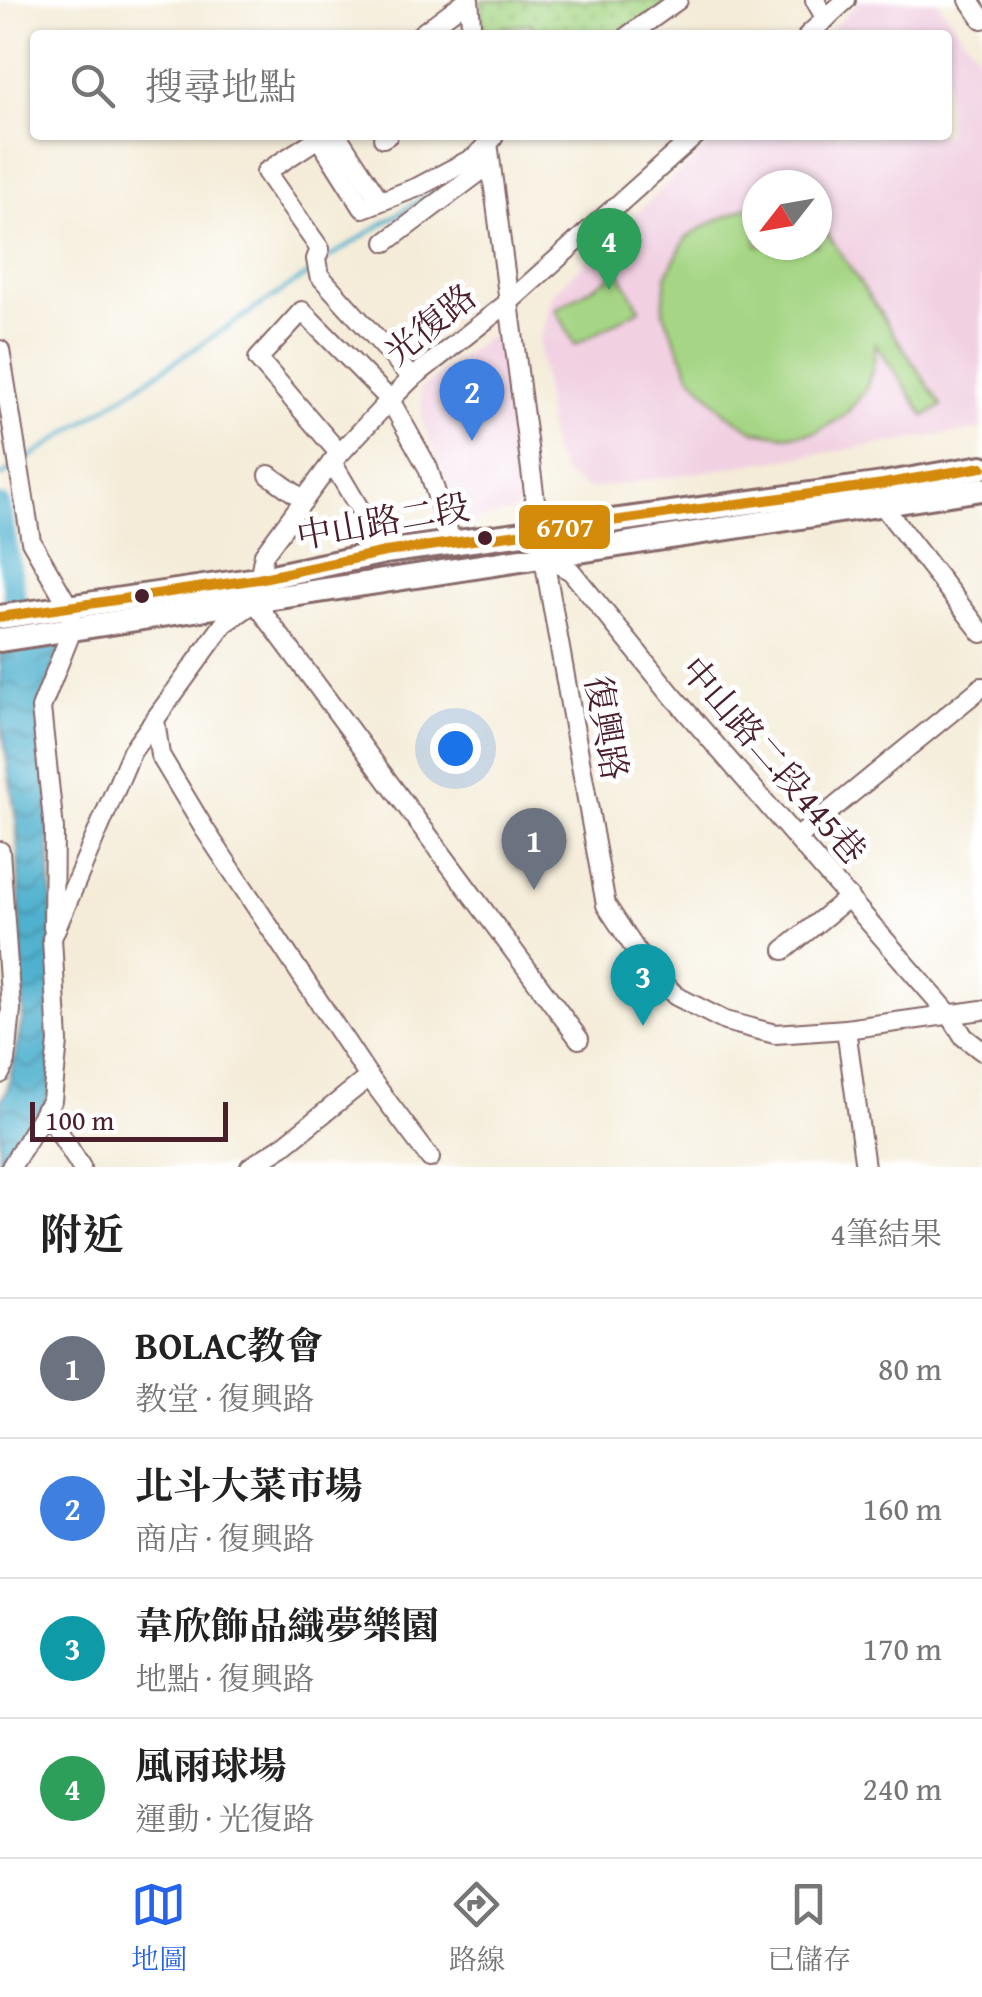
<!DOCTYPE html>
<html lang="zh-TW">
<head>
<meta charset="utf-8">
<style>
  :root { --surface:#fff; --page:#f6f6f6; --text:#222; --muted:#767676; --line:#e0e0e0; --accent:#2563eb }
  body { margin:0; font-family:"Gentium Book Plus","Noto Serif TC",serif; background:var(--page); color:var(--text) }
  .compass { position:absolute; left:742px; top:170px; width:90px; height:90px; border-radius:50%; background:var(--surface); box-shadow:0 2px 8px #0004; rotate:239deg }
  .scale { position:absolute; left:30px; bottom:25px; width:198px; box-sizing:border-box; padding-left:10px; border:5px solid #4a1f2b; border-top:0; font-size:28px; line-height:35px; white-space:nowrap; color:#4a1f2b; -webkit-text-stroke:8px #fff; paint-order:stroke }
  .you { position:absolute; left:455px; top:748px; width:35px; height:35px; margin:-25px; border:8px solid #fff; border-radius:50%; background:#1a73e8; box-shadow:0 0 0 15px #1a73e833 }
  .badge { display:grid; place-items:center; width:65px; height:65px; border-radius:50%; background:var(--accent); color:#fff; font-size:32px; font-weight:700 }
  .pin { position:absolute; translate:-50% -82px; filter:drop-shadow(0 2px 5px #0008) }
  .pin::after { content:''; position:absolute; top:52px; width:35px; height:30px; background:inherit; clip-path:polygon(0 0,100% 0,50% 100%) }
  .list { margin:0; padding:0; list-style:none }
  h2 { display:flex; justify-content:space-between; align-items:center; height:130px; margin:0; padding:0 40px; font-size:42px }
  h2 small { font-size:32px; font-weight:400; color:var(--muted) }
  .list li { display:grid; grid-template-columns:65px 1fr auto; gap:30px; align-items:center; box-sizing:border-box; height:140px; padding:0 40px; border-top:2px solid var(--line) }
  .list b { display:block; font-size:38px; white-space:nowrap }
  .list p { margin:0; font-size:32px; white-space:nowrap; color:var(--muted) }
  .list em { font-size:32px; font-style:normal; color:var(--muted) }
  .icon { flex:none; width:55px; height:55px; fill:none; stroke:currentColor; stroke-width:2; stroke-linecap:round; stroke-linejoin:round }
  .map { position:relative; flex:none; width:982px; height:1167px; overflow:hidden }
  .search { position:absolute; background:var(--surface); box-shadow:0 2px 8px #0004; left:30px; right:30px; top:30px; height:110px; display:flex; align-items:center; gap:25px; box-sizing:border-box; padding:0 35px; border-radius:10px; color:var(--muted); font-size:38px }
  .sheet { height:690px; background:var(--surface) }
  nav { display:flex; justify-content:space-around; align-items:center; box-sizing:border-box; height:140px; border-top:2px solid var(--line); background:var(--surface); font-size:28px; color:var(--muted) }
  nav a { display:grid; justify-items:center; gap:5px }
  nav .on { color:var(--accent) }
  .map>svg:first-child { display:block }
  .built { fill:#f1d0e2; fill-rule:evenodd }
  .grass { fill:url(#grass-dots); stroke:#787a58; stroke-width:2.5 }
  .garden { fill:#a6d685; stroke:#787a58; stroke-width:2.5 }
  .water { fill:url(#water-waves); stroke:#4c687c; stroke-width:2.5 }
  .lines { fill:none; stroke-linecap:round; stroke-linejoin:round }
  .stream { stroke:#4fb1ce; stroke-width:4 }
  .river { stroke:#4fb1ce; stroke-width:22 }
  .minor-casing { stroke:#866768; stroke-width:22 }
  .major-casing { stroke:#866768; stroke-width:28 }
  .minor { stroke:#fff; stroke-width:18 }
  .major { stroke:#fff; stroke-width:22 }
  .bus-1-casing { stroke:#fff; stroke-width:18 }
  .bus-1 { stroke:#d48b09; stroke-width:10 }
  .bus-dot { fill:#4a1f2b; stroke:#fff; stroke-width:4 }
  .labels { text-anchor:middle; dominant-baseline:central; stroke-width:10; stroke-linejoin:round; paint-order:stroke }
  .street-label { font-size:35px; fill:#4a1f2b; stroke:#fff }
  .line-badge { stroke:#fff; stroke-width:4 }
  .badge-label { font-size:28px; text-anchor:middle; font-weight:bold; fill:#fff }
</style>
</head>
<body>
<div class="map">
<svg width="982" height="1167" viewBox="0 0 982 1167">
  <defs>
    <pattern id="grass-dots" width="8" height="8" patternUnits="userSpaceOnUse" patternTransform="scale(2.5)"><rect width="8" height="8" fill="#a6d685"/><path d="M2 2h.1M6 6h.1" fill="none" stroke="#90b773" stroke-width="1.8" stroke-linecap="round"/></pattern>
    <pattern id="water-waves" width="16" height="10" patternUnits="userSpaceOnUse" patternTransform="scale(2.5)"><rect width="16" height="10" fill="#4fb1ce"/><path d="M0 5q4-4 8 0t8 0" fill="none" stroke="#448fa7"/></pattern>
  </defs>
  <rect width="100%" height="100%" fill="#fff"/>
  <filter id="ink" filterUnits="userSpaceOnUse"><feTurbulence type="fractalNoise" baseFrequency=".01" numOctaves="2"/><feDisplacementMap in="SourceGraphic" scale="20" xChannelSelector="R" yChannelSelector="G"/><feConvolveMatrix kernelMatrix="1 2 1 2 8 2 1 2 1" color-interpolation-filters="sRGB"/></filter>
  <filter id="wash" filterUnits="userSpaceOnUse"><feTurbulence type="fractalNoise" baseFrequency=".0048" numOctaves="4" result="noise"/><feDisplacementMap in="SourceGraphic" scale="40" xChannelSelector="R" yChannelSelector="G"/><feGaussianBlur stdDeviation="2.25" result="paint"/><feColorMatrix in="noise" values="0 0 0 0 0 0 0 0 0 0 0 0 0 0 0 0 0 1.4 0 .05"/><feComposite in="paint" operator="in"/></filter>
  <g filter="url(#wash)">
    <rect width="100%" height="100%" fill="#f4ecd8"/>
    <g class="built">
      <path d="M861 0H936L982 61V429L588 489 564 474 551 448 539 343 553 293 719 135H947V35H825ZM757 185H817V245H757Z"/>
      <polygon points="500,328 517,460 525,486 515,511 462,524 423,422 421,388"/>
    </g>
    <polygon class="grass" points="481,0 671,0 622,35 533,35 531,23 483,33"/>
    <g class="garden">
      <polygon points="750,206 757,208 757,245 817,245 817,218 942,406 925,416 876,344 873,367 865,391 844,416 816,432 785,436 754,431 726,413 690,374 663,311 666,276 686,238 712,222"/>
      <polygon points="619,272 640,309 575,345 556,309"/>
    </g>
    <polygon class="water" points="60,645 45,705 56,1026 50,1094 8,1167 0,1167 0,1103 8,1087 23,1016 17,826 0,715 0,653"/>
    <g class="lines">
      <g class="stream">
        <polyline points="322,262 458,176"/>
        <polyline points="23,462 311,272"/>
        <polyline points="0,477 11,470"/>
      </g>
      <polyline class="river" points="0,506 29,681"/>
    </g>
  </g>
  <g filter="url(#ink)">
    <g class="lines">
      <g class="minor-casing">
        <g id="minor">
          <polyline points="469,0 472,35"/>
          <polyline points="815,0 826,19"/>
          <polyline points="969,0 982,19"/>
          <polyline points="420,35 467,0"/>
          <polyline points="629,35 678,0"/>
          <polyline points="808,35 846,0"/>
          <polyline points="323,135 266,172 320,249 316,259 319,275 412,378"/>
          <polyline points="337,135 380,201"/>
          <polyline points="487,135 539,531 606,905 645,964 676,996 725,1021 775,1034 846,1029 982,1010"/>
          <polyline points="318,137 363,208 418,187 475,157 493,138"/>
          <polyline points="383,138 388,135"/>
          <polyline points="386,242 490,164"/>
          <polyline points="0,350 31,541 69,607 72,630 41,708 54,830 53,927"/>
          <polyline points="339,453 258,359 302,311 390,400 428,468 452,543"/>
          <polyline points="332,462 385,552"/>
          <polyline points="269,475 304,500"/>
          <polyline points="883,495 883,506 982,633"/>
          <polyline points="543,556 571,571 672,695 950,1015 964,1037 982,1051"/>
          <polyline points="257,589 264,554 332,462 390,400 412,378 510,301 696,135"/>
          <polyline points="255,602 579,1039"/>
          <polyline points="155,720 160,755 205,830 369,1077 430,1158"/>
          <polyline points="798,837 982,687"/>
          <polyline points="0,851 11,1009 6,1061 0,1074"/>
          <polyline points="784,950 849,897"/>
          <polyline points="846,1029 865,1167"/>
          <polyline points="45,1110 81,1167"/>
          <polyline points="11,1167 52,1100 58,1042 52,938 132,751 224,624 255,602"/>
          <polyline points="250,1167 283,1146 369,1077"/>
        </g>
      </g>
      <g class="major-casing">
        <g id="major">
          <polyline points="0,617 258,579 385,552 883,484 982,467"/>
          <polyline points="0,640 982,489"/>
        </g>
      </g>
      <use href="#minor" class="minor"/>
      <use href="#major" class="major"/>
      <g class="bus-1-casing">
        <polyline id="bus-1" points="0,617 258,579 385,552 883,484 982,467"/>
      </g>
      <use href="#bus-1" class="bus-1"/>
    </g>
  </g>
  <g class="bus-dot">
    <circle cx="485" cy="538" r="9"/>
    <circle cx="142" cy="596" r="9"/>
  </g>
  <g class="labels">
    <g class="street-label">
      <text transform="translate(430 324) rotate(-39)">光復路</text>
      <text transform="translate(383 521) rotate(-10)">中山路二段</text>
      <text transform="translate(607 728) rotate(80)">復興路</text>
      <text transform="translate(774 760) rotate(49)">中山路二段445巷</text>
    </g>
  </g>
  <rect class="line-badge" x="517" y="503" width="95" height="48" rx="10" fill="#d48b09"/>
  <g class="badge-label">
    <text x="565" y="537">6707</text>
  </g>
</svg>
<svg class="compass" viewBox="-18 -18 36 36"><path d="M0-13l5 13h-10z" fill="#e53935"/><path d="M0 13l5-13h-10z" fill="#767676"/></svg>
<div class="scale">100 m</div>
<div class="you"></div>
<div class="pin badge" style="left:534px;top:890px;background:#6b7280">1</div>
<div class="pin badge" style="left:472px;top:441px;background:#3f7fe0">2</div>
<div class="pin badge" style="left:643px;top:1026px;background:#0f9aa8">3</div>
<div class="pin badge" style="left:609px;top:290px;background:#2e9e5b">4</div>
<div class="search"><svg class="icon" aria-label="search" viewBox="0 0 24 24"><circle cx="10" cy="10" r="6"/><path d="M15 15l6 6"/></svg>搜尋地點</div>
</div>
<section class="sheet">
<h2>附近<small>4筆結果</small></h2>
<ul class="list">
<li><span class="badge" style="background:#6b7280">1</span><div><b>BOLAC教會</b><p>教堂 · 復興路</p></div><em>80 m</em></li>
<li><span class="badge" style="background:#3f7fe0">2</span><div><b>北斗大菜市場</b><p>商店 · 復興路</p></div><em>160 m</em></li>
<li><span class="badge" style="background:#0f9aa8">3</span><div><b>韋欣飾品織夢樂園</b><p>地點 · 復興路</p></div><em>170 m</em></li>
<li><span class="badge" style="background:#2e9e5b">4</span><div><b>風雨球場</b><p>運動 · 光復路</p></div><em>240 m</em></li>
</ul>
</section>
<nav>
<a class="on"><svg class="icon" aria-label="map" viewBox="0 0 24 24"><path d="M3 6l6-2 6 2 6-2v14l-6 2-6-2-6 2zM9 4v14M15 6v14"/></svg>地圖</a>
<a><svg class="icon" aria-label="directions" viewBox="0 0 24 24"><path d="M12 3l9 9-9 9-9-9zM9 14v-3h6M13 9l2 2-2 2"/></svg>路線</a>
<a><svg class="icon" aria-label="saved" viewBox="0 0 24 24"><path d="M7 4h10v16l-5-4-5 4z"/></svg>已儲存</a>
</nav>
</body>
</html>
